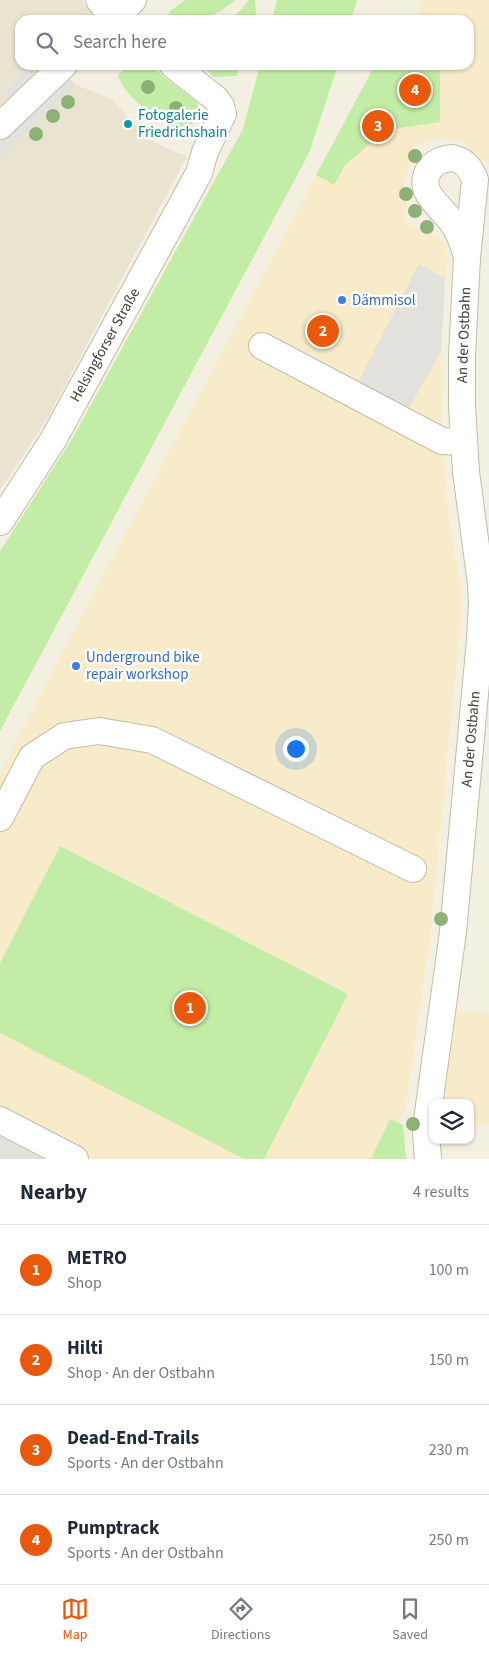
<!DOCTYPE html>
<html lang="en">
<head>
<meta charset="utf-8">
<style>
  :root { --surface:#fff; --page:#f6f6f7; --text:#1f2937; --muted:#747a83; --line:#e0e1e3; --accent:#ea580c }
  body { margin:0; font-family:"Source Sans 3",sans-serif; background:var(--page); color:var(--text) }
  .controls { position:absolute; right:15px; bottom:15px; display:grid; overflow:hidden; border-radius:10px; box-shadow:0 1px 4px #0004 }
  .controls button { width:45px; height:45px; display:grid; place-items:center; padding:0; border:0; border-bottom:1px solid var(--line); background:var(--surface); color:var(--text); font:25px sans-serif }
  .you { position:absolute; left:295px; top:748px; width:18px; height:18px; margin:-12px; border:4px solid #fff; border-radius:50%; background:#1a73e8; box-shadow:0 0 0 8px #1a73e833 }
  .badge { display:grid; place-items:center; width:32px; height:32px; border-radius:50%; background:var(--accent); color:#fff; font-size:16px; font-weight:700 }
  .pin { position:absolute; translate:-50% -50%; border:2px solid #fff; box-shadow:0 1px 5px #0006 }
  .list { margin:0; padding:0; list-style:none }
  h2 { display:flex; justify-content:space-between; align-items:center; height:65px; margin:0; padding:0 20px; font-size:21px }
  h2 small { font-size:16px; font-weight:400; color:var(--muted) }
  .list li { display:grid; grid-template-columns:32px 1fr auto; gap:15px; align-items:center; box-sizing:border-box; height:90px; padding:0 20px; border-top:1px solid var(--line) }
  .list b { display:block; font-size:19px; white-space:nowrap }
  .list p { margin:0; font-size:16px; white-space:nowrap; color:var(--muted) }
  .list em { font-size:16px; font-style:normal; color:var(--muted) }
  .icon { flex:none; width:28px; height:28px; fill:none; stroke:currentColor; stroke-width:2; stroke-linecap:round; stroke-linejoin:round }
  .map { position:relative; flex:none; width:489px; height:1159px; overflow:hidden }
  .search { position:absolute; background:var(--surface); box-shadow:0 1px 4px #0004; left:15px; right:15px; top:15px; height:55px; display:flex; align-items:center; gap:12px; box-sizing:border-box; padding:0 18px; border-radius:15px; color:var(--muted); font-size:19px }
  .sheet { height:425px; background:var(--surface) }
  nav { display:flex; justify-content:space-around; align-items:center; box-sizing:border-box; height:70px; border-top:1px solid var(--line); background:var(--surface); font-size:14px; color:var(--muted) }
  nav a { display:grid; justify-items:center; gap:2px }
  nav .on { color:var(--accent) }
  .map>svg:first-child { display:block }
  .residential { fill:#e8e4d0 }
  .commercial { fill:#f8ebca }
  .green { fill:#c3eda6 }
  .parking { fill:#e3e1dc }
  .lines { fill:none; stroke-linecap:round; stroke-linejoin:round }
  .minor-casing { stroke:#c2bda7; stroke-width:28 }
  .minor { stroke:#fff; stroke-width:26 }
  .tree { fill:#8cb177 }
  .culture-dot { fill:#0f9aa8; stroke:#fff; stroke-width:2 }
  .shop-dot { fill:#3f7fe0; stroke:#fff; stroke-width:2 }
  .labels { text-anchor:middle; dominant-baseline:central; stroke-width:5; stroke-linejoin:round; paint-order:stroke }
  .culture-label { font-size:15px; fill:#0d838f; stroke:#fff; text-anchor:start }
  .shop-label { font-size:15px; fill:#366cbe; stroke:#fff; text-anchor:start }
  .street-label { font-size:15px; fill:#454032; stroke:#fff }
</style>
</head>
<body>
<div class="map">
<svg width="489" height="1159" viewBox="0 0 489 1159">
  <rect width="100%" height="100%" fill="#f3f0e2"/>
  <g class="residential">
    <polygon points="0,0 83,0 83,3 96,18 96,20 20,20 20,65 34,65 41,72 37,77 28,68 3,91 11,100 0,111"/>
    <polygon points="76,85 110,98 147,138 170,150 187,156 47,419 0,490 0,158"/>
  </g>
  <g class="commercial">
    <polygon points="424,0 489,0 489,166 463,143 444,137 430,140 413,147 402,194 408,206 405,222 448,244 441,351 442,441 450,526 460,581 460,625 430,937 405,1112 398,1122 403,1125 406,1159 0,1159 0,773 65,647 375,65 469,65 469,20 413,20"/>
    <polygon points="455,1009 489,1014 489,1125 470,1122 470,1103 441,1103"/>
  </g>
  <g class="green">
    <path d="M185 0H235C211 21 200 20 171 20L169 16 170 11Z"/>
    <polygon points="249,0 255,0 256,11 255,15 244,20 229,20 239,12"/>
    <polygon points="277,0 357,0 351,20 272,20"/>
    <path d="M129 65H149L198 103V118L184 133C162 122 125 100 118 75Z"/>
    <polygon points="203,65 238,65 237,76 213,77"/>
    <polygon points="260,65 338,65 309,153 0,731 0,551 72,439 243,129"/>
    <polygon points="375,65 440,65 440,122 386,130 345,165 334,185 316,175"/>
    <polygon points="60,846 348,994 264,1159 244,1159 0,1033 0,963"/>
    <polygon points="390,1119 403,1125 406,1159 371,1159"/>
  </g>
  <g class="parking">
    <polygon points="28,68 37,77 11,100 3,92"/>
    <polygon points="70,74 69,77 76,85 0,158 0,141"/>
    <polygon points="419,264 445,278 441,351 408,410 357,384"/>
    <polygon points="0,1131 55,1159 0,1159"/>
  </g>
  <g class="lines">
    <g class="minor-casing">
      <g id="minor">
        <polyline points="99,0 115,20"/>
        <polyline points="112,20 133,0"/>
        <polyline points="0,126 64,65"/>
        <path d="M453 158C465 161 471 168 475 180L467 258C464 246 461 236 454 225 444 208 415 193 429 170 435 161 443 159 453 158Z"/>
        <polyline points="262,346 442,441 464,442"/>
        <polyline points="0,522 53,440 199,173 205,152 223,114 221,106 216,99 173,65"/>
        <polyline points="0,818 32,757 64,736 99,731 152,740 413,869"/>
        <polyline points="0,1120 75,1159"/>
        <polyline points="428,1159 426,1133 427,1120 453,932 480,640 482,601 481,584 466,472 462,405 462,355 467,258"/>
      </g>
    </g>
    <use href="#minor" class="minor"/>
  </g>
  <g class="tree">
    <circle cx="148" cy="87" r="7"/>
    <circle cx="68" cy="102" r="7"/>
    <circle cx="176" cy="108" r="7"/>
    <circle cx="53" cy="116" r="7"/>
    <circle cx="36" cy="134" r="7"/>
    <circle cx="415" cy="156" r="7"/>
    <circle cx="406" cy="194" r="7"/>
    <circle cx="415" cy="211" r="7"/>
    <circle cx="427" cy="227" r="7"/>
    <circle cx="441" cy="919" r="7"/>
    <circle cx="413" cy="1124" r="7"/>
  </g>
  <circle class="culture-dot" cx="128" cy="124" r="5"/>
  <g class="shop-dot">
    <circle cx="342" cy="300" r="5"/>
    <circle cx="76" cy="666" r="5"/>
  </g>
  <g class="labels">
    <g class="culture-label">
      <text x="138" y="115">Fotogalerie<tspan x="138" dy="17">Friedrichshain</tspan></text>
    </g>
    <g class="shop-label">
      <text x="352" y="300">Dämmisol</text>
      <text x="86" y="657">Underground bike<tspan x="86" dy="17">repair workshop</tspan></text>
    </g>
    <g class="street-label">
      <text transform="translate(464 335) rotate(-88)">An der Ostbahn</text>
      <text transform="translate(105 345) rotate(-61)">Helsingforser Straße</text>
      <text transform="translate(471 739) rotate(-85)">An der Ostbahn</text>
    </g>
  </g>
</svg>
<div class="controls">
<button><svg class="icon" aria-label="layers" viewBox="0 0 24 24"><path d="M12 4l9 5-9 5-9-5zM3 14l9 5 9-5"/></svg></button>
</div>
<div class="you"></div>
<div class="pin badge" style="left:190px;top:1008px">1</div>
<div class="pin badge" style="left:323px;top:331px">2</div>
<div class="pin badge" style="left:378px;top:126px">3</div>
<div class="pin badge" style="left:415px;top:90px">4</div>
<div class="search"><svg class="icon" aria-label="search" viewBox="0 0 24 24"><circle cx="10" cy="10" r="6"/><path d="M15 15l6 6"/></svg>Search here</div>
</div>
<section class="sheet">
<h2>Nearby<small>4 results</small></h2>
<ul class="list">
<li><span class="badge">1</span><div><b>METRO</b><p>Shop</p></div><em>100 m</em></li>
<li><span class="badge">2</span><div><b>Hilti</b><p>Shop · An der Ostbahn</p></div><em>150 m</em></li>
<li><span class="badge">3</span><div><b>Dead-End-Trails</b><p>Sports · An der Ostbahn</p></div><em>230 m</em></li>
<li><span class="badge">4</span><div><b>Pumptrack</b><p>Sports · An der Ostbahn</p></div><em>250 m</em></li>
</ul>
</section>
<nav>
<a class="on"><svg class="icon" aria-label="map" viewBox="0 0 24 24"><path d="M3 6l6-2 6 2 6-2v14l-6 2-6-2-6 2zM9 4v14M15 6v14"/></svg>Map</a>
<a><svg class="icon" aria-label="directions" viewBox="0 0 24 24"><path d="M12 3l9 9-9 9-9-9zM9 14v-3h6M13 9l2 2-2 2"/></svg>Directions</a>
<a><svg class="icon" aria-label="saved" viewBox="0 0 24 24"><path d="M7 4h10v16l-5-4-5 4z"/></svg>Saved</a>
</nav>
</body>
</html>
